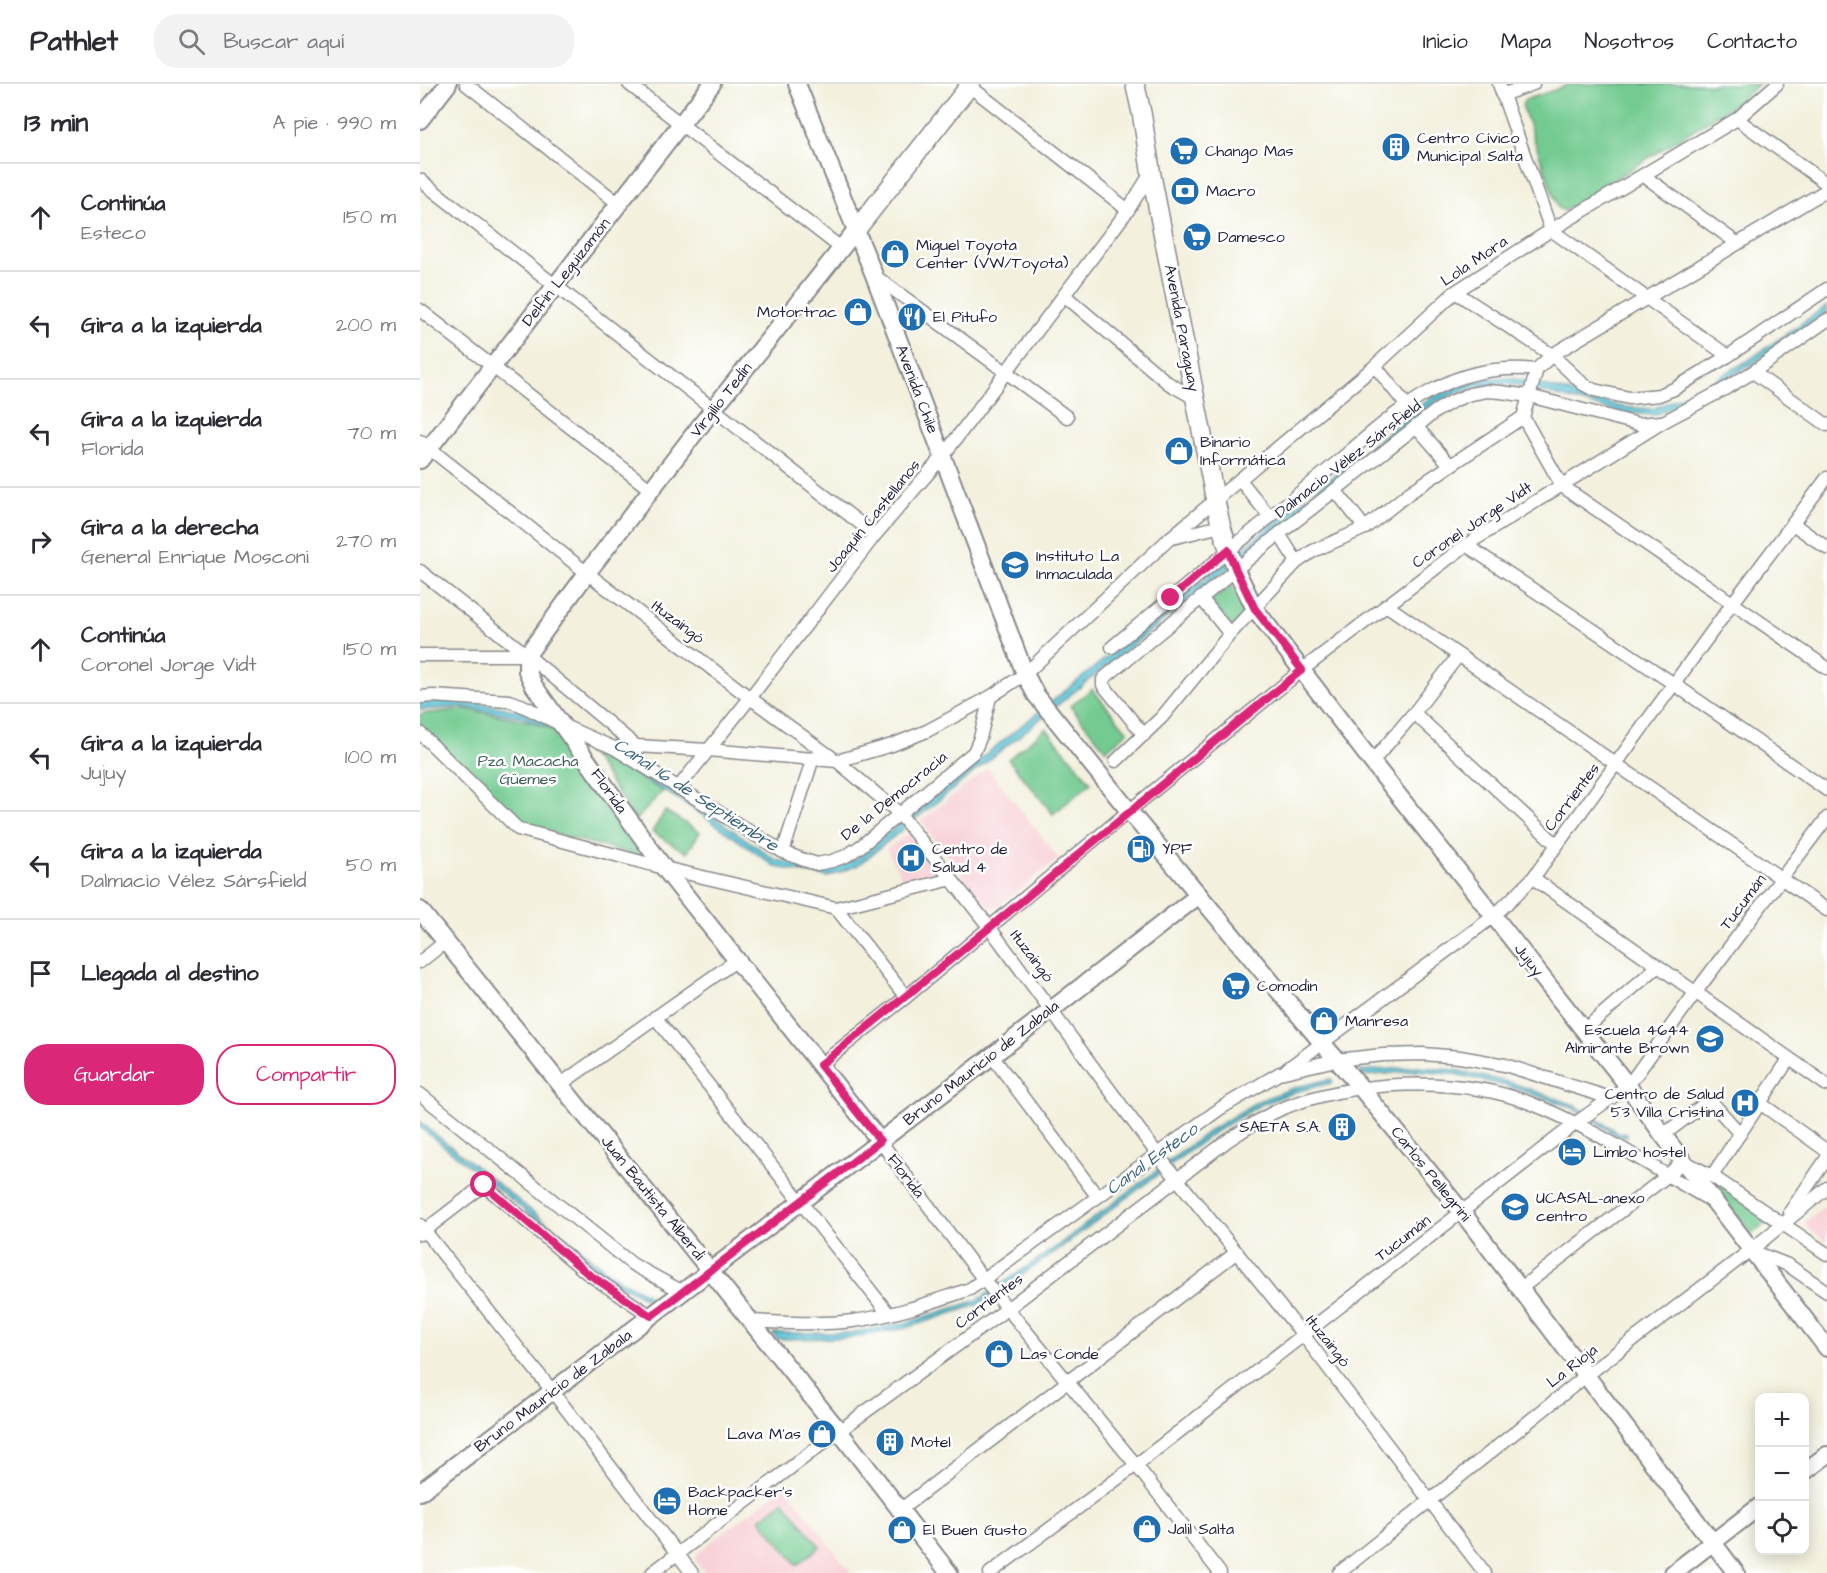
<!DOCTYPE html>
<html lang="es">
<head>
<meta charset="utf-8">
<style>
  :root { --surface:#fff; --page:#f2f2f3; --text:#2b2b33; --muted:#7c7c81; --line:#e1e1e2; --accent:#db2777 }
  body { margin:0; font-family:"Architects Daughter",sans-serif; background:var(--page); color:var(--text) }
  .controls { position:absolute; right:18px; bottom:18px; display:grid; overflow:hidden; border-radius:12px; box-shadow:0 3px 15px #0003 }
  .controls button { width:54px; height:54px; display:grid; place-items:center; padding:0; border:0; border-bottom:2px solid var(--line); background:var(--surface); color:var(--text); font:30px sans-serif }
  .stop { position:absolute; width:18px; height:18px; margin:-14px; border:4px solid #db2777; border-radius:50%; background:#fff }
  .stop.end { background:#db2777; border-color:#fff; box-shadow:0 2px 6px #0008 }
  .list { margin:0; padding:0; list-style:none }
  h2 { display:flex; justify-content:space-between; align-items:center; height:78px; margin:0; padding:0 24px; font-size:26px }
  h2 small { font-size:20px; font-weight:400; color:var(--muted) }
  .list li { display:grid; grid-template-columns:39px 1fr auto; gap:18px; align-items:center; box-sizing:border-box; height:108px; padding:0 24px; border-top:2px solid var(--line) }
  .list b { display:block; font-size:22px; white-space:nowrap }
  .list p { margin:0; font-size:20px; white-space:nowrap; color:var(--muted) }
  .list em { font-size:20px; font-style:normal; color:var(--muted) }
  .actions { display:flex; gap:12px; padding:18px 24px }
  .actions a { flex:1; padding:14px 0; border:2px solid var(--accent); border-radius:24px; text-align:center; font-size:21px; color:var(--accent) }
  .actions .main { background:var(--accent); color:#fff }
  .icon { flex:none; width:33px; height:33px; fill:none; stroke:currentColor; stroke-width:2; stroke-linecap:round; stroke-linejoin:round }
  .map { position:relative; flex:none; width:1407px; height:1489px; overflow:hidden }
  header { display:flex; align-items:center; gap:36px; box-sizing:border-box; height:84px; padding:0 30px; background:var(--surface); border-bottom:2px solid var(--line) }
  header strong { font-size:28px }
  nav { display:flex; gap:33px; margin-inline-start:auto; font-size:21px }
  .search { width:420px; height:54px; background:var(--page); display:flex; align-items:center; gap:15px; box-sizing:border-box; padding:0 21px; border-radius:24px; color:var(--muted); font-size:22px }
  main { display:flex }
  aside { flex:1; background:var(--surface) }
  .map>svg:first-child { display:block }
  .built { fill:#f7cfd5 }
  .green { fill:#73cb91; stroke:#4a7666; stroke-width:1.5 }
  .water { fill:#59c3d4; stroke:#3e7288; stroke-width:1.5 }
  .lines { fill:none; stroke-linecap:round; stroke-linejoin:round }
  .street-casing { stroke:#8a898c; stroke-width:15 }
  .secondary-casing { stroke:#8a898c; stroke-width:20 }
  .primary-casing { stroke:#8a898c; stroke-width:21 }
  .street { stroke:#fff; stroke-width:12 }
  .secondary { stroke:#fff; stroke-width:16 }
  .primary { stroke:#fff; stroke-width:18 }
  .route { stroke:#db2777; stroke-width:8 }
  .labels { text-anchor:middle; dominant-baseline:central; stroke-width:5; stroke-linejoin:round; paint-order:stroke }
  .poi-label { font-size:16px; fill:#22223b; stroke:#fff; text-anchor:start }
  .street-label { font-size:16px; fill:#22223b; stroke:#fff }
  .park-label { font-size:16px; fill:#3e5d59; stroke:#fff }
  .water-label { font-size:18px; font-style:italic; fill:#386278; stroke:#fff }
</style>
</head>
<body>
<header>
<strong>Pathlet</strong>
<div class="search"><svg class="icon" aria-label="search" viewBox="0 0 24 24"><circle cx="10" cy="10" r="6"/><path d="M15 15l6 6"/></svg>Buscar aquí</div>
<nav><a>Inicio</a><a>Mapa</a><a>Nosotros</a><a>Contacto</a></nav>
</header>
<main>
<aside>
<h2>13 min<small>A pie · 990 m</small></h2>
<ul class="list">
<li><svg class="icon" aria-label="ahead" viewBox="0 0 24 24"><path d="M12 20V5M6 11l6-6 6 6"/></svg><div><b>Continúa</b><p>Esteco</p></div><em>150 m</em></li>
<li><svg class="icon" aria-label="left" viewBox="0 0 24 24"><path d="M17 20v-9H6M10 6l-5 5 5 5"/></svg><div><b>Gira a la izquierda</b></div><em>200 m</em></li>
<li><svg class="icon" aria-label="left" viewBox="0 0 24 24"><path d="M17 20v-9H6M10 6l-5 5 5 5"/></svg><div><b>Gira a la izquierda</b><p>Florida</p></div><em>70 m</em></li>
<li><svg class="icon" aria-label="right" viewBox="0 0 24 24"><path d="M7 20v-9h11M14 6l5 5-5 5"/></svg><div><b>Gira a la derecha</b><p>General Enrique Mosconi</p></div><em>270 m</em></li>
<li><svg class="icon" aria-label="ahead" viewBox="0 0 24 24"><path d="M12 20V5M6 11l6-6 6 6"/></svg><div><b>Continúa</b><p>Coronel Jorge Vidt</p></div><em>150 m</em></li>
<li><svg class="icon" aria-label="left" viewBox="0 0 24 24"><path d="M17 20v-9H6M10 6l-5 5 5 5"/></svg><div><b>Gira a la izquierda</b><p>Jujuy</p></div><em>100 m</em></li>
<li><svg class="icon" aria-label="left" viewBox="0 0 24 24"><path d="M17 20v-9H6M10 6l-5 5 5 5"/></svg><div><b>Gira a la izquierda</b><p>Dalmacio Vélez Sársfield</p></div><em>50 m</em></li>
<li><svg class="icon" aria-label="arrive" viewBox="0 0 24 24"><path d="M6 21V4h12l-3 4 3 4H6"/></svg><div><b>Llegada al destino</b></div></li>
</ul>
<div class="actions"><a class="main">Guardar</a><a>Compartir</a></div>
</aside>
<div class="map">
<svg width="1407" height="1489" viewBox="0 0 1407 1489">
  <rect width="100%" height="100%" fill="#fff"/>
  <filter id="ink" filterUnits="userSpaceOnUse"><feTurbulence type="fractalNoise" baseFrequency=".0167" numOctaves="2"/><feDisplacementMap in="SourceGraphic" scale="12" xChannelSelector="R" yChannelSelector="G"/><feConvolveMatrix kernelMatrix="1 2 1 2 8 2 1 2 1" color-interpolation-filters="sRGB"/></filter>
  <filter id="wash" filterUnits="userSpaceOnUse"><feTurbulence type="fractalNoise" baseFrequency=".008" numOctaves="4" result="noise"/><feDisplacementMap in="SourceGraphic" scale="24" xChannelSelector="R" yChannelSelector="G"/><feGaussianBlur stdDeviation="1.35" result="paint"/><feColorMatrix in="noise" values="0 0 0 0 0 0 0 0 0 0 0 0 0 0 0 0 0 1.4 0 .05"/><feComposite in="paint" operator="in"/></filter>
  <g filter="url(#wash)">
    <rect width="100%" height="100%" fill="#f3f0dd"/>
    <g class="built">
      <polygon points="568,684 639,775 576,824 568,823 500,737"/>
      <polygon points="490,748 518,784 517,789 484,797 466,765"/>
      <polygon points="1407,1120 1407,1159 1386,1143 1385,1138"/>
      <polygon points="365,1402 431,1489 285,1489 275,1477 277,1469"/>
    </g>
    <g class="green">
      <polygon points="1151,0 1339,0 1315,20 1144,127 1138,124 1102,21 1105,16"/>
      <polygon points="812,500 826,529 812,544 791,517"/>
      <polygon points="672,605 708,648 686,666 650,622"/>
      <polygon points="45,625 109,637 140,648 229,774 111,744 102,743 0,647 0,630"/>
      <polygon points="626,644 671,699 633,730 588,675"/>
      <polygon points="167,664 243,707 216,736"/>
      <polygon points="245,727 280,748 267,769 232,748"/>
      <polygon points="1298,1100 1349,1136 1332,1150 1294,1103"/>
      <polygon points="364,1417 400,1463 377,1481 340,1435"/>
    </g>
    <g class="water">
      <polygon points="1407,222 1407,229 1330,281 1280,311 1234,331 1200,329 1101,302 1084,300 1056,302 1017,317 438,781 408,793 356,783 268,721 182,669 143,648 103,633 44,623 0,626 0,619 41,615 105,628 166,654 271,717 356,776 404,786 434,776 1013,312 1056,297 1085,294 1103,296 1202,323 1233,325 1279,305 1327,277"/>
      <polygon points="996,983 1035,986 1092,999 1152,1020 1199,1049 1207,1050 1207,1053 1198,1052 1151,1023 1090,1003 1035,990 995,987 944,992 940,987"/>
      <polygon points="911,995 912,999 877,1007 840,1021 793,1049 635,1168 560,1220 486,1244 430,1254 357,1255 353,1249 429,1249 485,1239 558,1216 633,1165 790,1046 838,1017 876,1003"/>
      <polygon points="0,1038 195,1193 235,1215 232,1218 194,1198 0,1043"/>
    </g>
  </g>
  <g filter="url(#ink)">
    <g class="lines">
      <g class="street-casing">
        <g id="street">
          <polyline points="46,0 199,120"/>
          <polyline points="209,0 421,164"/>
          <polyline points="547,0 708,126"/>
          <polyline points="1079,0 1131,146 1308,272"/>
          <polyline points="1082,11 1113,0"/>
          <polyline points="1317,35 1407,100"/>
          <polyline points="1224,92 1317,159"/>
          <polyline points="0,96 455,451"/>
          <polyline points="1407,106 1132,271 1117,285 1103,333 1142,402 1407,584"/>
          <polyline points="455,192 647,333"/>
          <polyline points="1035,208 1132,271 1163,300 1174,306 1209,314 1239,311 1254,305 1308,272 1407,205"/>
          <polyline points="644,211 748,299 776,315"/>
          <polyline points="0,226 231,406"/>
          <polyline points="955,282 987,322"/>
          <polyline points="1333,288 1407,341"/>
          <polyline points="996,342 1030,381"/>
          <polyline points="0,357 167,489 330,614 417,677 479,729 570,844 741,1075 884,1252 1065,1489"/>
          <polyline points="820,396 850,433"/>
          <polyline points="915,406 945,444"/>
          <polyline points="1373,440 1407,464"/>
          <polyline points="859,450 877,478"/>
          <polyline points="752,454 801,442"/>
          <polyline points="1046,461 1254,600 1407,706"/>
          <polyline points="0,487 107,571 216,662"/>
          <polyline points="781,514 810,550"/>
          <polyline points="966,521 1407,826"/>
          <path d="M692 563C762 505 832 447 903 390 941 359 979 321 1023 301 1051 287 1086 282 1116 286"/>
          <polyline points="0,571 107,571"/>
          <polyline points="0,613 13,612 89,617 101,621 144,642 194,664 363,768 384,776 397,780 412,777 426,772 441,762 554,668 560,654 570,613"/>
          <polyline points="994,629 1137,761"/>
          <polyline points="0,649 98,745 244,784 416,824 532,795"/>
          <polyline points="724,651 683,601 683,595 859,450 1016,327 1033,317 1050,310 1067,307 1081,308 1109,312 1218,340 1242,338"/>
          <polyline points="194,664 216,662 288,666 417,677 472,661 507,647 570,613 605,590 750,454 955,282 1035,208 1131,146 1317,35 1357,0"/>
          <polyline points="696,677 742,633 810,550 877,478 893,467 945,444 989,409 1103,333"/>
          <polyline points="952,678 994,629 1038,572"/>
          <polyline points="258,704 330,614 455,451 523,372 708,126 731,89"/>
          <polyline points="363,768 393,674"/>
          <polyline points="1113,794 1407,1001"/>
          <polyline points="416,824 486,913"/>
          <polyline points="0,878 25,858"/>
          <polyline points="235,933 468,1229"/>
          <polyline points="1164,946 1237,883"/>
          <polyline points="572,972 677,1112"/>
          <polyline points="400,981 486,913 709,727 882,586 1046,461 1243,338 1303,306 1333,288 1407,236"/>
          <polyline points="867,985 1074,832 1113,794 1312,520 1407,394"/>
          <polyline points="141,1000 317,876"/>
          <polyline points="0,1010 212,1180 263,1208"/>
          <polyline points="1340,1019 1407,1067"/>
          <polyline points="1243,1051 1290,1016 1320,1050"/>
          <polyline points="460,1057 564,1196 716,1381 800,1489"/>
          <polyline points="1292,1092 1369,975"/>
          <polyline points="1370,1128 1407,1074"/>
          <polyline points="0,1141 133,1308 272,1489"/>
          <polyline points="0,1150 64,1101 167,1189 231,1232"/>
          <polyline points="1332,1167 1368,1181 1407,1208"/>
          <polyline points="1101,1204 1247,1092 1263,1077 1292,1092 1407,1170"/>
          <path d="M331 1237C365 1239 400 1241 433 1237 473 1232 512 1218 550 1205L801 1024 860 989 916 976 963 971 1003 970 1040 973 1085 981 1190 1014"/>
          <polyline points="480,1426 817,1168"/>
          <path d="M232 1489 419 1347 587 1225 807 1057C824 1046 842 1033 861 1025 932 996 1039 991 1110 1019 1174 1044 1231 1083 1290 1116"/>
          <polyline points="570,1489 716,1381 1160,1036 1208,1002 1275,909 1407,734"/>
          <polyline points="919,1489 1167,1291 1331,1166 1407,1104"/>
        </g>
      </g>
      <g class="secondary-casing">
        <g id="secondary">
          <polyline points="377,0 454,191 605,590 616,611 709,727 903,960 941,1004 1042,1128 1316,1489"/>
          <polyline points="0,36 28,0"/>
          <polyline points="436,146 294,324 167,489 107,571 107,587 114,602 244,784 460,1057"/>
          <polyline points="0,376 292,0"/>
          <polyline points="809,466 816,486 835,525 952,678 1208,1002 1243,1051 1407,1264"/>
          <polyline points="0,826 419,1347 529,1489"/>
          <polyline points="1384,1388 1407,1371"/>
          <polyline points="0,1408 572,972 779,811"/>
          <polyline points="1253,1489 1340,1422"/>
        </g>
      </g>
      <g class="primary-casing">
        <g id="primary">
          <polyline points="715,0 722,31 731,89 795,415 801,442 809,466"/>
          <polyline points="436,146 551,0"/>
        </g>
      </g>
      <use href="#street" class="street"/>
      <use href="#secondary" class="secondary"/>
      <use href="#primary" class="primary"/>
    </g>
  </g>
  <g class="lines" filter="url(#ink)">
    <path class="route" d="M64 1101 167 1189 231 1232 460 1057 400 981C563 852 721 717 882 586L835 525 816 486 808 466 751 514"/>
  </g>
  <defs>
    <g id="building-disc" transform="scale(1.5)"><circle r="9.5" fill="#1f6fb2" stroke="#fff"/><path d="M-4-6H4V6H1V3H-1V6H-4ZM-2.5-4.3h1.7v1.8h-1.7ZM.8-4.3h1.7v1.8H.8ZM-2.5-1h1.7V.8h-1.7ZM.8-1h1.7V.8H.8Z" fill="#fff"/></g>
    <g id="supermarket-disc" transform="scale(1.5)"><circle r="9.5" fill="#1f6fb2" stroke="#fff"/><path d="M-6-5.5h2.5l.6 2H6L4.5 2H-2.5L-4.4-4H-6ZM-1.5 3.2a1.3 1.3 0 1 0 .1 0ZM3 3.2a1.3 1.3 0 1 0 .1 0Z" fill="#fff"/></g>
    <g id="bank-disc" transform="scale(1.5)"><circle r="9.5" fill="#1f6fb2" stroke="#fff"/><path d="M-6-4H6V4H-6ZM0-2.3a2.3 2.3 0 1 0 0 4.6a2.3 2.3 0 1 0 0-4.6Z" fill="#fff"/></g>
    <g id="shop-disc" transform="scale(1.5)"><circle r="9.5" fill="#1f6fb2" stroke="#fff"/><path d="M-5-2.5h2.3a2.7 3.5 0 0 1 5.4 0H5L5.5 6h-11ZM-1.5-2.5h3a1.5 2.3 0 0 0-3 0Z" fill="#fff"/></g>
    <g id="restaurant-disc" transform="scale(1.5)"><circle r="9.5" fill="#1f6fb2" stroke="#fff"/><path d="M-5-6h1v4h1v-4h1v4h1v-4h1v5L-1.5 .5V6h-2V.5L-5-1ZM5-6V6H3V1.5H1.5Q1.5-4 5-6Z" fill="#fff"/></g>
    <g id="school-disc" transform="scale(1.5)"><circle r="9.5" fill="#1f6fb2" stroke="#fff"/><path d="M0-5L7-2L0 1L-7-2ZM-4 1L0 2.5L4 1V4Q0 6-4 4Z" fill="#fff"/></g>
    <g id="fuel-disc" transform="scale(1.5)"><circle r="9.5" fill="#1f6fb2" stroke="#fff"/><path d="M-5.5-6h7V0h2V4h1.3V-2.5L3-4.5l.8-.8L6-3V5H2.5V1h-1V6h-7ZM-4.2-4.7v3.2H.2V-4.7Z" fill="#fff"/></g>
    <g id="hospital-disc" transform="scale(1.5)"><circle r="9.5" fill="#1f6fb2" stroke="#fff"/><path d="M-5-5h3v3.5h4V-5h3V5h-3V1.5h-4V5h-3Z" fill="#fff"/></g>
    <g id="hotel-disc" transform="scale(1.5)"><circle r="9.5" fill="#1f6fb2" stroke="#fff"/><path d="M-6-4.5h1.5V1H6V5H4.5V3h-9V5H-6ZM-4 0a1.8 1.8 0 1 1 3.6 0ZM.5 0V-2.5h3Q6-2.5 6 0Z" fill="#fff"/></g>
    <g id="university-disc" transform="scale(1.5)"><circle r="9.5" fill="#1f6fb2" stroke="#fff"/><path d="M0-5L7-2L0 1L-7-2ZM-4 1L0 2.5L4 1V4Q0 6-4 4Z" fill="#fff"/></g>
  </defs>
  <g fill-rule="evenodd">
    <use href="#building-disc" x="976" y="63"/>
    <use href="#supermarket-disc" x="764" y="67"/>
    <use href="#bank-disc" x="765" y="107"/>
    <use href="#supermarket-disc" x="777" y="153"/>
    <use href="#shop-disc" x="475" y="170"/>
    <use href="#shop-disc" x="438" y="228"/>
    <use href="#restaurant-disc" x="492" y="233"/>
    <use href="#shop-disc" x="759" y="367"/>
    <use href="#school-disc" x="595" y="481"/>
    <use href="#fuel-disc" x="721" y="765"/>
    <use href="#hospital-disc" x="491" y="774"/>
    <use href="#supermarket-disc" x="816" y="902"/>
    <use href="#shop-disc" x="904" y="937"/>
    <use href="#school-disc" x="1290" y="955"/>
    <use href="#hospital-disc" x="1325" y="1019"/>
    <use href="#building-disc" x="922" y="1043"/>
    <use href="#hotel-disc" x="1152" y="1068"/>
    <use href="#university-disc" x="1095" y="1123"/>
    <use href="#shop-disc" x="579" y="1270"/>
    <use href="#shop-disc" x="402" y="1350"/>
    <use href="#building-disc" x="470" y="1358"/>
    <use href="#hotel-disc" x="247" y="1417"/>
    <use href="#shop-disc" x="727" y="1445"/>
    <use href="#shop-disc" x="482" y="1446"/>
  </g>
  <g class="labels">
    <g class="poi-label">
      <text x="997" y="54">Centro Cívico<tspan x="997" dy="18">Municipal Salta</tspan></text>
      <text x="785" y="67">Chango Mas</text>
      <text x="786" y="107">Macro</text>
      <text x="798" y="153">Damesco</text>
      <text x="496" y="161">Miguel Toyota<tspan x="496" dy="18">Center (VW/Toyota)</tspan></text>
      <text x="417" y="228" text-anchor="end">Motortrac</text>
      <text x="513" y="233">El Pitufo</text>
      <text x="780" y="358">Binario<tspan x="780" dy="18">Informática</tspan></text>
      <text x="616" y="472">Instituto La<tspan x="616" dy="18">Inmaculada</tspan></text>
      <text x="512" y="765">Centro de<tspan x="512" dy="18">Salud 4</tspan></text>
      <text x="742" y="765">YPF</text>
      <text x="837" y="902">Comodin</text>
      <text x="925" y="937">Manresa</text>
      <text x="1269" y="946" text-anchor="end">Escuela 4644<tspan x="1269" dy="18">Almirante Brown</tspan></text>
      <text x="1304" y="1010" text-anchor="end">Centro de Salud<tspan x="1304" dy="18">53 Villa Cristina</tspan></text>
      <text x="901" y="1043" text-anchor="end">SAETA S.A.</text>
      <text x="1173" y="1068">Limbo hostel</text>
      <text x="1116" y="1114">UCASAL-anexo<tspan x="1116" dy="18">centro</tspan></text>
      <text x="600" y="1270">Las Conde</text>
      <text x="381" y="1350" text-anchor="end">Lava M’as</text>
      <text x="491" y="1358">Motel</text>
      <text x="268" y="1408">Backpacker's<tspan x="268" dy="18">Home</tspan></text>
      <text x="748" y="1445">Jalil Salta</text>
      <text x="503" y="1446">El Buen Gusto</text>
    </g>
    <g class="street-label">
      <text transform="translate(1054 177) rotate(-34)">Lola Mora</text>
      <text transform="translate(146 188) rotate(-52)">Delfín Leguizamón</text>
      <text transform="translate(762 244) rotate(79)">Avenida Paraguay</text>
      <text transform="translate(497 305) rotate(69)">Avenida Chile</text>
      <text transform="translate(301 316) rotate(-52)">Virgilio Tedín</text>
      <text transform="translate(928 375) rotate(-38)">Dalmacio Vélez Sársfield</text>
      <text transform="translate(453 432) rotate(-51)">Joaquín Castellanos</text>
      <text transform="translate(1052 441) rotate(-34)">Coronel Jorge Vidt</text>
      <text transform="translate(258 538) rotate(37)">Ituzaingó</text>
      <text transform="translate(189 707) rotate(55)">Florida</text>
      <text transform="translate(474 712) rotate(-39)">De la Democracia</text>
      <text transform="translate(1152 713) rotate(-53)">Corrientes</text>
      <text transform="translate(1323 818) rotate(-53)">Tucumán</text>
      <text transform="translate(612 872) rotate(53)">Ituzaingó</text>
      <text transform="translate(1109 876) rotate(52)">Jujuy</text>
      <text transform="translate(561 979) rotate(-38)">Bruno Mauricio de Zabala</text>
      <text transform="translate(1011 1090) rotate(51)">Carlos Pellegrini</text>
      <text transform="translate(486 1092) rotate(53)">Florida</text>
      <text transform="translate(233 1114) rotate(51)">Juan Bautista Alberdi</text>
      <text transform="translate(983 1154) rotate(-38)">Tucumán</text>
      <text transform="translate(569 1217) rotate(-37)">Corrientes</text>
      <text transform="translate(908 1257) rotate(52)">Ituzaingó</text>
      <text transform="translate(1152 1282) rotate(-38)">La Rioja</text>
      <text transform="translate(133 1307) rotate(-37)">Bruno Mauricio de Zabala</text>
    </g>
    <g class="park-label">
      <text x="108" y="677">Pza. Macacha<tspan x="108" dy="18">Güemes</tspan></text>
    </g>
    <g class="water-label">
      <text transform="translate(276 711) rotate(33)">Canal 16 de Septiembre</text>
      <text transform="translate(732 1075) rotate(-36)">Canal Esteco</text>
    </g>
  </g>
</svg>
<div class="controls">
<button>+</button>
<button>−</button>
<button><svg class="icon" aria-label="locate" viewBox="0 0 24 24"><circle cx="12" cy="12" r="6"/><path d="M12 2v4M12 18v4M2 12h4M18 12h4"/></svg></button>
</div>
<div class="stop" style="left:64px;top:1101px"></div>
<div class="stop end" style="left:751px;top:514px"></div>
</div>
</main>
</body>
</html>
